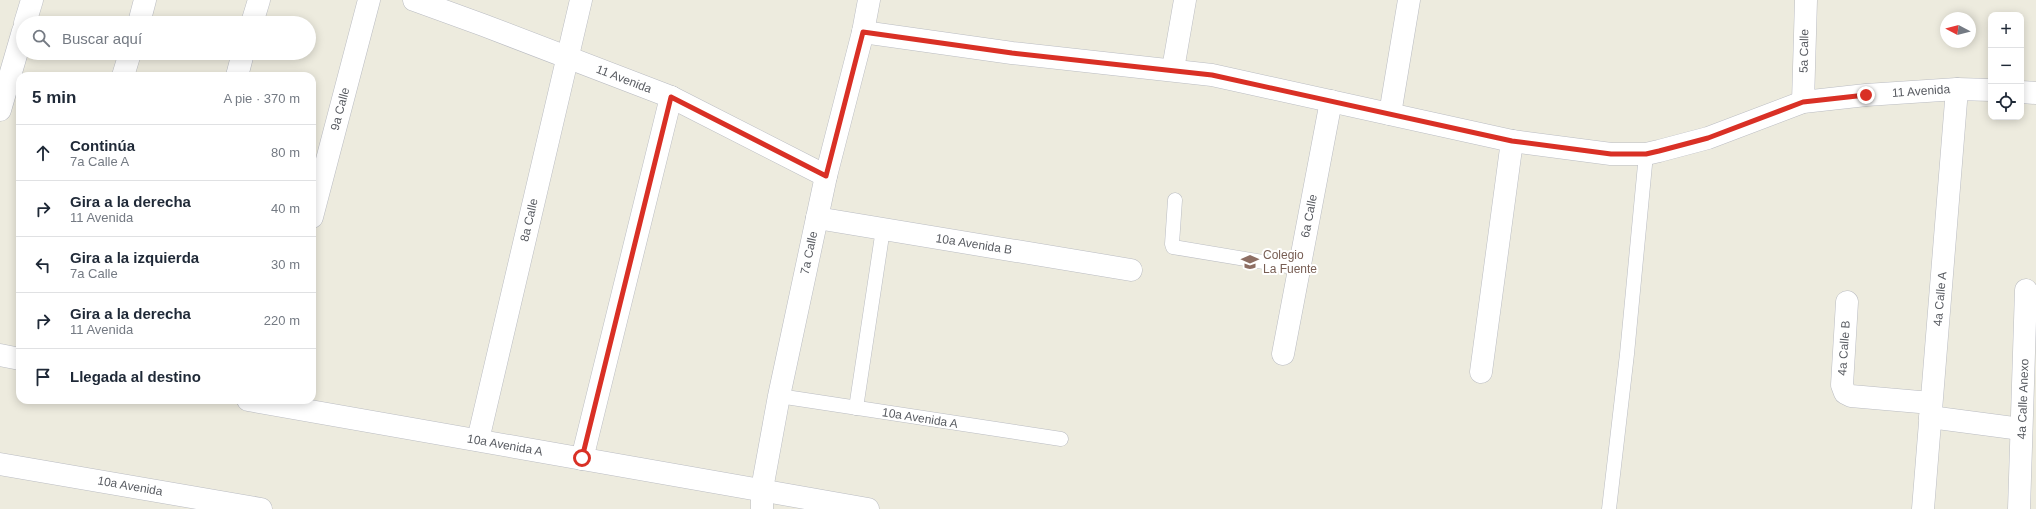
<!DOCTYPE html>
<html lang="es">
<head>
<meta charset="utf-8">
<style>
  :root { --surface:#fff; --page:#f6f6f7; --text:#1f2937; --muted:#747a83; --line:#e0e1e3 }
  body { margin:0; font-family:Helvetica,sans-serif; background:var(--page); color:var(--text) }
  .controls { position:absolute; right:12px; top:12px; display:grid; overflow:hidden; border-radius:8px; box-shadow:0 2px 10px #0003 }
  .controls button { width:36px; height:36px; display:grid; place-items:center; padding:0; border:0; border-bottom:1px solid var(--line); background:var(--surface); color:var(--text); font:20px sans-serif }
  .compass { position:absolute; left:1940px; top:12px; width:36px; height:36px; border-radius:50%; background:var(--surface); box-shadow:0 2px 10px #0003; rotate:277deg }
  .stop { position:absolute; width:12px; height:12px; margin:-9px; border:3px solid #d93025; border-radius:50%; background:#fff }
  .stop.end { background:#d93025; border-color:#fff; box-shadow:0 1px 4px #0008 }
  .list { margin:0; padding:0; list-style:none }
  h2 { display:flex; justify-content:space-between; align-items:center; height:52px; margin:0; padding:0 16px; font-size:17px }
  h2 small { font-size:13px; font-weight:400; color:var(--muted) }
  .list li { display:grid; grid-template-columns:26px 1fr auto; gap:12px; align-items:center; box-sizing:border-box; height:56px; padding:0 16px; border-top:1px solid var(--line) }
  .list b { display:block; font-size:15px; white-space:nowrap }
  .list p { margin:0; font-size:13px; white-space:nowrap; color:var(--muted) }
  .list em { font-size:13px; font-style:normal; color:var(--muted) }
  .icon { flex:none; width:22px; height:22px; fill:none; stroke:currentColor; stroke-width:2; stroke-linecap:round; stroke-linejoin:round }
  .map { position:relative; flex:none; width:2036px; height:509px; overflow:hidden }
  .search { position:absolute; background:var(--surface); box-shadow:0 2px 10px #0003; left:16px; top:16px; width:300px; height:44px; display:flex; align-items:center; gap:10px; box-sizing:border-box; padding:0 14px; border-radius:22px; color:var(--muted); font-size:15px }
  .panel { position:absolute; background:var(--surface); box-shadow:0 2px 10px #0003; left:16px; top:72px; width:300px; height:332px; border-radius:12px }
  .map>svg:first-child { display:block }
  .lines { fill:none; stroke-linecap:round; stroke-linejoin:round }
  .service-casing { stroke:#babcc2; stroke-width:15 }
  .minor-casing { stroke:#babcc2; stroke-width:23 }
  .service { stroke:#fff; stroke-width:14 }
  .minor { stroke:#fff; stroke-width:22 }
  .route { stroke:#d93025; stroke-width:5 }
  .labels { text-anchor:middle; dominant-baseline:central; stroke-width:4; stroke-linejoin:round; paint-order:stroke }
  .street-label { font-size:12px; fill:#585b61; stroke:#fff }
  .education-label { font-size:12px; fill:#785e54; stroke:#fff; text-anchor:start }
</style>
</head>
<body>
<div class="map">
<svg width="2036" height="509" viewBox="0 0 2036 509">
  <rect width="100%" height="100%" fill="#edebde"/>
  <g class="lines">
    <g class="service-casing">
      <g id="service">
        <polyline points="1175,200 1172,244 1173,247 1299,268"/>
        <polyline points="779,396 1061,439"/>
        <polyline points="856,408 883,229"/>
        <polyline points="1609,509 1627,354 1646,154"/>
      </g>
    </g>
    <g class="minor-casing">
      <g id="minor">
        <polyline points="414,0 483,25 671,97 826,176"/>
        <polyline points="25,23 32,0"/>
        <polyline points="139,23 145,0"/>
        <polyline points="252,23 259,0"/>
        <polyline points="863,32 1012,53 1212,75 1512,141 1611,154 1646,154 1659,151 1708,138 1803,102 1866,95 1957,89 1991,90"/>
        <polyline points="1173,69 1185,0"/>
        <polyline points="123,76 130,53"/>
        <polyline points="237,76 243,53"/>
        <polyline points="2021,92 2036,93"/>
        <polyline points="1803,102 1806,0"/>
        <polyline points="0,110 23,31"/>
        <polyline points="1390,114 1409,0"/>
        <polyline points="312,217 369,0"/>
        <polyline points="817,218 1131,270"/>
        <polyline points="1847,302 1842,385 1845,393 1851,396 1931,403"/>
        <polyline points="1283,354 1331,101"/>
        <polyline points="0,355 20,359"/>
        <polyline points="1481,372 1512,141"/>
        <polyline points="248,400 868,509"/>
        <polyline points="1930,417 2021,429"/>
        <polyline points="478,440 581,0"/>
        <polyline points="582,459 671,97"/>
        <polyline points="0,464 261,509"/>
        <polyline points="762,509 762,489 779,396 826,176 863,32 869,0"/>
        <polyline points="1923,509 1957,89"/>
        <polyline points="2019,509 2026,290"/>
      </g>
    </g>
    <use href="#service" class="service"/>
    <use href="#minor" class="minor"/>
  </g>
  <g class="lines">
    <polyline class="route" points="582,458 671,97 826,176 863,32 1012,53 1212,75 1512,141 1611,154 1646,154 1659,151 1708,138 1803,102 1866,95"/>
  </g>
  <defs>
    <g id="school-bare" transform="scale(1.38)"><path d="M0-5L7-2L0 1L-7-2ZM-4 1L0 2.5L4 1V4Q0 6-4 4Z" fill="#8d6e63" stroke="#fff" stroke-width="2.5" paint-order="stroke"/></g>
  </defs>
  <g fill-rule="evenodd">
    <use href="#school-bare" x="1250" y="262"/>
  </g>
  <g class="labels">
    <g class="street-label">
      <text transform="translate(1804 51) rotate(-89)">5a Calle</text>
      <text transform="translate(624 79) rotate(21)">11 Avenida</text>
      <text transform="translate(1921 91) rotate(-4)">11 Avenida</text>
      <text transform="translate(340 109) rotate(-75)">9a Calle</text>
      <text transform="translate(1309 216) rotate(-79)">6a Calle</text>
      <text transform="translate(529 220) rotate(-77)">8a Calle</text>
      <text transform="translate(974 244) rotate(9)">10a Avenida B</text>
      <text transform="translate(809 253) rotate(-78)">7a Calle</text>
      <text transform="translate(1940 299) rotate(-85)">4a Calle A</text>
      <text transform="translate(1844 348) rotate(-86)">4a Calle B</text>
      <text transform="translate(2023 399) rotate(-88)">4a Calle Anexo</text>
      <text transform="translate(920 418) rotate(9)">10a Avenida A</text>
      <text transform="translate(505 445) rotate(10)">10a Avenida A</text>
      <text transform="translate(130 486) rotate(10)">10a Avenida</text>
    </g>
    <g class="education-label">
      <text x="1263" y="255">Colegio<tspan x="1263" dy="14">La Fuente</tspan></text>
    </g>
  </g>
</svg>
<div class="controls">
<button>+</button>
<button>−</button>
<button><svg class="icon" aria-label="locate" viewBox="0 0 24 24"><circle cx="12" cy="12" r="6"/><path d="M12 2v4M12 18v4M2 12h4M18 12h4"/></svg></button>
</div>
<svg class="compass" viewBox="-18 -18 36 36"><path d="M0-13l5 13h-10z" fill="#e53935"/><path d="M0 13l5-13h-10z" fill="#747a83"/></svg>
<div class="stop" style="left:582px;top:458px"></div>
<div class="stop end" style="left:1866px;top:95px"></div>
<div class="search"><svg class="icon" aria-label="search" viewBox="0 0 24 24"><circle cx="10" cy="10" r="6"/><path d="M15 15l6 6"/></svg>Buscar aquí</div>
<section class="panel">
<h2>5 min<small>A pie · 370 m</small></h2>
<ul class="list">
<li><svg class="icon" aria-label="ahead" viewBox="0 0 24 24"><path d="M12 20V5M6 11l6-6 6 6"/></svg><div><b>Continúa</b><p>7a Calle A</p></div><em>80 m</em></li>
<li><svg class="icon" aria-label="right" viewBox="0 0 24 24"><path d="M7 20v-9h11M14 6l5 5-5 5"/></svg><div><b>Gira a la derecha</b><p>11 Avenida</p></div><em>40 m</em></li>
<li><svg class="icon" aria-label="left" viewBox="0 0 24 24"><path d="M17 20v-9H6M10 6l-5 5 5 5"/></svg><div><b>Gira a la izquierda</b><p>7a Calle</p></div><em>30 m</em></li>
<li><svg class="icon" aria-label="right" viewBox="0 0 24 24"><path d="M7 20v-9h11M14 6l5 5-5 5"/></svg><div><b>Gira a la derecha</b><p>11 Avenida</p></div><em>220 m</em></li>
<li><svg class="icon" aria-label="arrive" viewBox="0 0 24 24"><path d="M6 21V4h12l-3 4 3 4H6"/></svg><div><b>Llegada al destino</b></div></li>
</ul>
</section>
</div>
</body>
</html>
